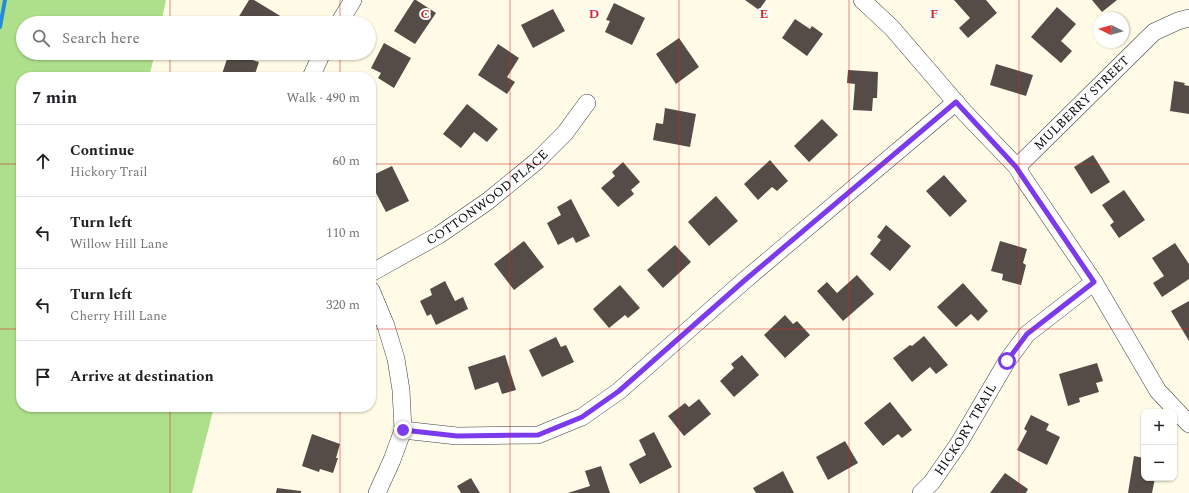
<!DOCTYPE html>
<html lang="en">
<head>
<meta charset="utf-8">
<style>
  :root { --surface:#fff; --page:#f2f2f2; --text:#202124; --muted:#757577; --line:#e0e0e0 }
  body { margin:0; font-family:Spectral,serif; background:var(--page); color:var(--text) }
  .controls { position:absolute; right:12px; bottom:12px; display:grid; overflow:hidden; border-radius:8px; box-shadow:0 1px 3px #0004 }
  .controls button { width:36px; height:36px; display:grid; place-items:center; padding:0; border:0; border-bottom:1px solid var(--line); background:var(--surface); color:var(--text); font:20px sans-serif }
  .compass { position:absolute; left:1093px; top:12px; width:36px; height:36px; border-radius:50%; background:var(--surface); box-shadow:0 1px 3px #0004; rotate:275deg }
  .stop { position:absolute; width:12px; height:12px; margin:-9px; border:3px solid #7c3aed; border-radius:50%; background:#fff }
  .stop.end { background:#7c3aed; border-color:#fff; box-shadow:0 1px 4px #0008 }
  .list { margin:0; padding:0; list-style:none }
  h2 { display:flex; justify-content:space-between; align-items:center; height:52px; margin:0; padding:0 16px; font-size:17px }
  h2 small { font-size:13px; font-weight:400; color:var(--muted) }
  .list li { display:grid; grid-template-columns:26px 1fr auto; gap:12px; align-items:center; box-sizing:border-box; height:72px; padding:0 16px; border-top:1px solid var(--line) }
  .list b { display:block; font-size:15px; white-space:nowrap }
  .list p { margin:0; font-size:13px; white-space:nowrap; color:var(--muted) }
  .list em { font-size:13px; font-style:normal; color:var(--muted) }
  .icon { flex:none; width:22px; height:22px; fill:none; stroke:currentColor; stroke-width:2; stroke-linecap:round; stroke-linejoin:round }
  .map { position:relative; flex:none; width:1189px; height:493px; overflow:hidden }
  .search { position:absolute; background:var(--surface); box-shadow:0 1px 3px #0004; left:16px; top:16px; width:360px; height:44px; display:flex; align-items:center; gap:10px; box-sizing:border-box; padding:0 14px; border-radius:22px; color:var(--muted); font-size:15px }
  .panel { position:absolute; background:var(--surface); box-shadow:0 1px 3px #0004; left:16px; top:72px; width:360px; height:340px; border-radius:16px }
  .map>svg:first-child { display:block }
  .forest { fill:#aedf8b }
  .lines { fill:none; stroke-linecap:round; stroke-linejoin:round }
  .stream { stroke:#258cdb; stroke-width:4 }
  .building { fill:#544c46 }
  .street-casing { stroke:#3d3d3d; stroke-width:18 }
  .street { stroke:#fff; stroke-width:17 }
  .route { stroke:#7c3aed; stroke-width:5 }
  .grid { fill:none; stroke:#d62828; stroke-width:1; stroke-opacity:0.55 }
  .labels { text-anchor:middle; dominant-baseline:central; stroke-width:4; stroke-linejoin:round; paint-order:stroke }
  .street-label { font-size:13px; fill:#0a0a0a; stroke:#fff }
  .grid-label { font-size:13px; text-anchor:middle; font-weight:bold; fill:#d62828; stroke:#fff; stroke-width:4; stroke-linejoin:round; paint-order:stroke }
</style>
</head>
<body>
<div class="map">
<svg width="1189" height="493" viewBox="0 0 1189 493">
  <rect width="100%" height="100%" fill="#fffbe7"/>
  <polygon class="forest" points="0,0 166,0 161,23 23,23 23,53 155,53 149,77 21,77 21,407 214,407 192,493 0,493"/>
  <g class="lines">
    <polyline class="stream" points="0,27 5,0"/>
  </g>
  <g class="building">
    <polygon points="249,0 254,0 282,17 278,23 235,23"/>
    <polygon points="414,0 416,0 436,13 415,44 394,31"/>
    <polygon points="745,0 766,0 759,10"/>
    <polygon points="954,0 986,0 997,13 968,38 959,28 970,18"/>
    <polygon points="1092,0 1117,0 1102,12"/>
    <polygon points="614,3 645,18 632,45 605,32 610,21 606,20"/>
    <polygon points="1057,7 1076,24 1061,41 1072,51 1061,63 1031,37"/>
    <polygon points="553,9 565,31 533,48 521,25"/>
    <polygon points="795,19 810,29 812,26 823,34 807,56 782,38"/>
    <polygon points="679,38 699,67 676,84 656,54"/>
    <polygon points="384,43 411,58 394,88 378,78 381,73 371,68"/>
    <polygon points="498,44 519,58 507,77 515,82 507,94 478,75"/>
    <polygon points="229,53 259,62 254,77 221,77"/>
    <polygon points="996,64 1033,75 1026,96 990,85"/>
    <polygon points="848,70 878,72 877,98 873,98 872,111 853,110 855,84 847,83"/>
    <polygon points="1174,81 1185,83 1184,85 1189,86 1189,114 1170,111"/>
    <polygon points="467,104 498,129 487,142 474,132 461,148 443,134"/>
    <polygon points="665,108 696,114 690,147 653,140 656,123 663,124"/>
    <polygon points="822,119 838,135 809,162 794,146"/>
    <polygon points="1093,155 1110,182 1091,194 1074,167"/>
    <polygon points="770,160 788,181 777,191 772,187 758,200 744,184"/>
    <polygon points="623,162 640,182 631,190 634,194 618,207 601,188 615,176 612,172"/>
    <polygon points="392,166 409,201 386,212 376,193 371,196 371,176"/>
    <polygon points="944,175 967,201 950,217 926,191"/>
    <polygon points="1124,190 1145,220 1119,238 1110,225 1114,222 1102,205"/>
    <polygon points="716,196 738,221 709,246 688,222"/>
    <polygon points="571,199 590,236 576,243 573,237 558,245 547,223 561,215 557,207"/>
    <polygon points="886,225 911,246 890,271 870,254 881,240 877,237"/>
    <polygon points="524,241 544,267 514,290 494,264"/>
    <polygon points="1000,241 1027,249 1023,263 1026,265 1021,285 1002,280 1003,274 991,271"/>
    <polygon points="1175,243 1189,264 1189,279 1162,297 1153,283 1164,276 1152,258"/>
    <polygon points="675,245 691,262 663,288 647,270"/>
    <polygon points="857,275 874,294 843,321 817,291 827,282 837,293"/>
    <polygon points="445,281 455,301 463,297 468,309 436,325 431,314 427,316 420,301 432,295 430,289"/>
    <polygon points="963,283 988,311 978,321 971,314 956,327 937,307"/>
    <polygon points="620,285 640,308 628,318 625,315 609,328 593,309"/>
    <polygon points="1189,301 1189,341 1171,311"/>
    <polygon points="785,315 793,324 797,321 810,335 785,358 764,335"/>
    <polygon points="924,336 948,365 936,374 930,367 912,382 893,358 910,345 912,346"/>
    <polygon points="556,337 561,347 566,345 574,362 542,377 529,350"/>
    <polygon points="505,355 516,390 502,394 498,382 475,390 468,367"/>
    <polygon points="742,355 759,375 734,397 720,381 734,368 731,364"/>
    <polygon points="1097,363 1103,381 1096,383 1099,392 1079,398 1080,402 1068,406 1059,374"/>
    <polygon points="699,399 711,414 684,436 668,416 685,403 689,407"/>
    <polygon points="890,402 912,430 902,438 898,434 883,446 864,423"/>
    <polygon points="1031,415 1049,424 1046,430 1060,437 1047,465 1017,450 1027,431 1024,429"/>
    <polygon points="654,432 672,467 640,484 629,464 646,455 639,440"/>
    <polygon points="312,434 340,444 336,458 338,458 333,473 320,469 319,472 302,466"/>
    <polygon points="845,441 858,463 828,480 816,457"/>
    <polygon points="1134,456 1144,458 1144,478 1155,478 1152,493 1128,493"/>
    <polygon points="601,466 610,493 568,493 590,486 585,471"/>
    <polygon points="783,471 794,493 756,493 753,488"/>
    <polygon points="1005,473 1028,489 1026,493 990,493"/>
    <polygon points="471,478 480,493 461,493 457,486"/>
    <polygon points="277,488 301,491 301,493 276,493"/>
  </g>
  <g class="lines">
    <g class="street-casing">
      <g id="street">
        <polyline points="862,0 892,28 965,113 1017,167 1022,176 1094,282 1158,391 1189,424"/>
        <polyline points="339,23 353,0"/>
        <polyline points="311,77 322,53"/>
        <path id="s1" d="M1017 167 1154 32 1178 21 1189 18"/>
        <path id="s2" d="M371 273 439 235 488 201 537 161 565 133 587 103"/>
        <polyline points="371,290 386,326 396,359 401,390 403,430 392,460 377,493"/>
        <polyline points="403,430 457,436 538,435 582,417 619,391 745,280 956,102"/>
        <path id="s3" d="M921 493 932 482 959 443 1007 361 1027 334 1094 282"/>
      </g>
    </g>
    <use href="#street" class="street"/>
  </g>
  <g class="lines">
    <polyline class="route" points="403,430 457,436 538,435 582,417 619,391 745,280 956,102 1016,167 1022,176 1094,282 1027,334 1007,361"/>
  </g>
  <path class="grid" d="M170 0V23M340 0V23M510 0V493M679 0V493M849 0V493M1019 0V493M170 53V77M340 53V77M0 164H21M371 164H1189M0 329H21M371 329H1189M170 407V493M340 407V493"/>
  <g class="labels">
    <g class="street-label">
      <text stroke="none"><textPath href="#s1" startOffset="91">MULBERRY STREET</textPath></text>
      <text stroke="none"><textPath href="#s2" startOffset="139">COTTONWOOD PLACE</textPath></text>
      <text stroke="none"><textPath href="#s3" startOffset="78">HICKORY TRAIL</textPath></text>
    </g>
  </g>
  <g class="grid-label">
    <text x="425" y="18">C</text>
    <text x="594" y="18">D</text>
    <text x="764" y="18">E</text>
    <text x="934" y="18">F</text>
  </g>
</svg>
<div class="controls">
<button>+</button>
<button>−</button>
</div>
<svg class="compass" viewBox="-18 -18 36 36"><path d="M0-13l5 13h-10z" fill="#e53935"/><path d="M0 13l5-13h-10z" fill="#757577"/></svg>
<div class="stop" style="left:1007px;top:361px"></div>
<div class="stop end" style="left:403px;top:430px"></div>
<div class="search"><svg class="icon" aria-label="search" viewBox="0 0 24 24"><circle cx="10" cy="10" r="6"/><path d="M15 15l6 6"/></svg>Search here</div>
<section class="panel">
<h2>7 min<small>Walk · 490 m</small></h2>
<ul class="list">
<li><svg class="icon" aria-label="ahead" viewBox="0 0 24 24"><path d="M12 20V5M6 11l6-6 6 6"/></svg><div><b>Continue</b><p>Hickory Trail</p></div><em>60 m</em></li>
<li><svg class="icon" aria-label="left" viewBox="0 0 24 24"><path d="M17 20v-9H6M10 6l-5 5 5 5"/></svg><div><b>Turn left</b><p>Willow Hill Lane</p></div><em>110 m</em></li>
<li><svg class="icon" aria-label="left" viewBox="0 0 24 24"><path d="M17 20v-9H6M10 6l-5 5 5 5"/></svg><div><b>Turn left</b><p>Cherry Hill Lane</p></div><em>320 m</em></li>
<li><svg class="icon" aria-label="arrive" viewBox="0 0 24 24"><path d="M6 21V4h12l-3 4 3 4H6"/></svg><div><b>Arrive at destination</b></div></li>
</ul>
</section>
</div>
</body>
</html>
